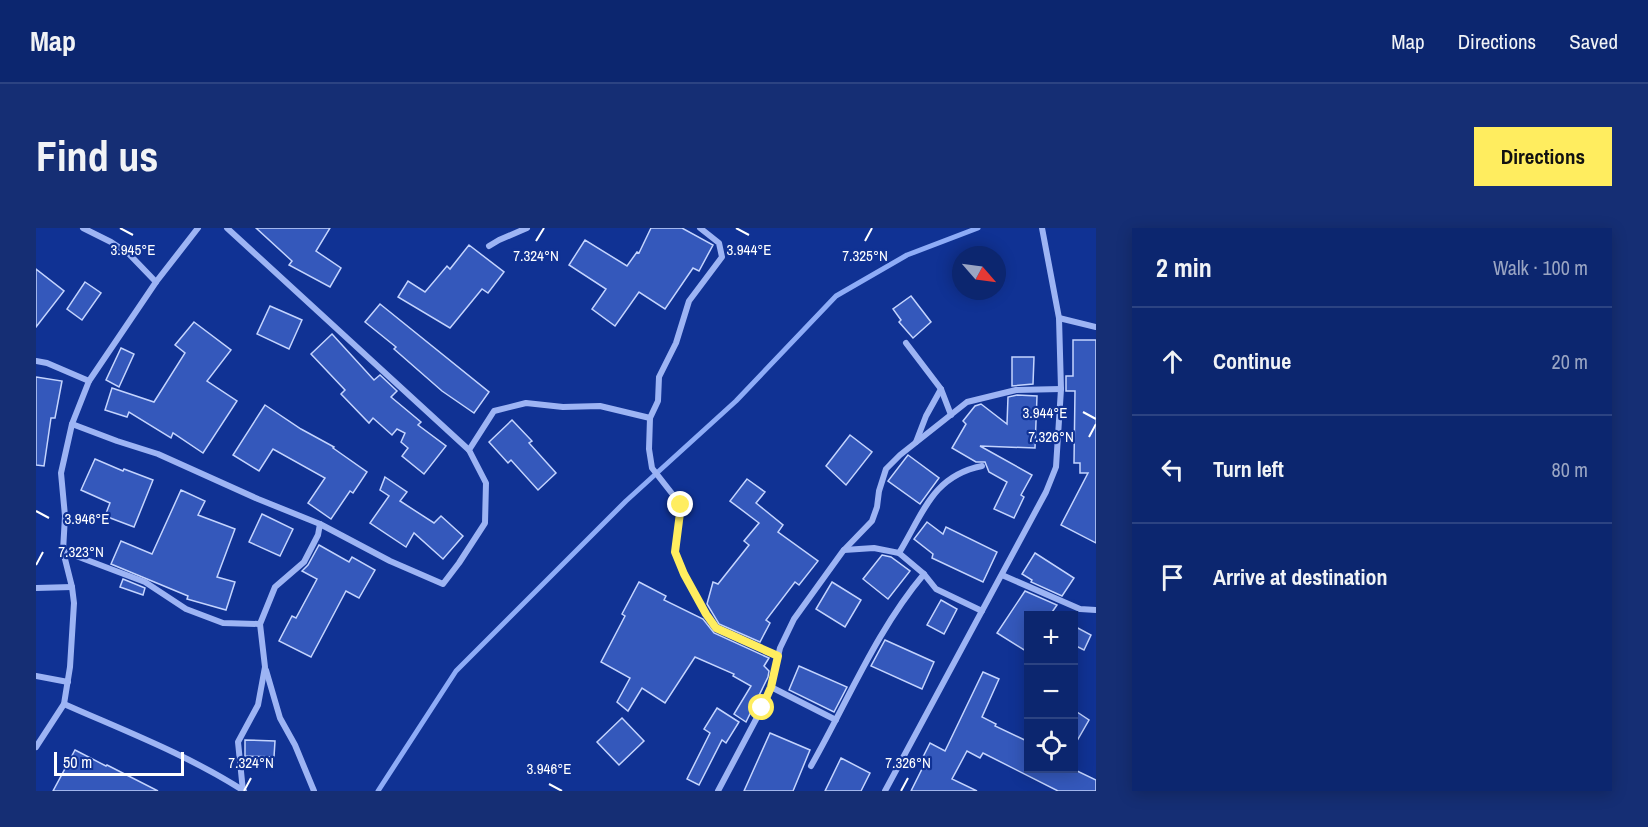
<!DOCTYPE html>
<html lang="en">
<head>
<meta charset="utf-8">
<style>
  :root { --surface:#0c266f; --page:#152e74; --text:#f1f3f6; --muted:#9aa5c3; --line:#2c4382; --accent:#ffed5f }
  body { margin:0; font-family:"Archivo Narrow",sans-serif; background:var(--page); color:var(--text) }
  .controls { position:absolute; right:18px; bottom:18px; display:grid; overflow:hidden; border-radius:0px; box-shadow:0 3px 15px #0003 }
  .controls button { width:54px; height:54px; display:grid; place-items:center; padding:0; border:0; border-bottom:2px solid var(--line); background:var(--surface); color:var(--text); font:30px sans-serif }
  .compass { position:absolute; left:916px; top:18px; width:54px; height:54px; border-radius:50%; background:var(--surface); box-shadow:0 3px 15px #0003; rotate:118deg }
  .scale { position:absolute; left:18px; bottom:15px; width:130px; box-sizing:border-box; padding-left:6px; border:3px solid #fff; border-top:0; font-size:16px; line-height:21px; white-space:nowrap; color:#fff; -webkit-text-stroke:4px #103294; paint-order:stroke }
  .stop { position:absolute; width:18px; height:18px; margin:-14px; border:4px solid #ffed5f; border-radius:50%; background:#fff }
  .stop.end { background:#ffed5f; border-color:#fff; box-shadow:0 2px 6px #0008 }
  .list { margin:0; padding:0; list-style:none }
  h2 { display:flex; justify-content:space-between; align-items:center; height:78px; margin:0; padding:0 24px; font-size:26px }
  h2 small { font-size:20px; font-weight:400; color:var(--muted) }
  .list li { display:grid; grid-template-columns:39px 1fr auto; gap:18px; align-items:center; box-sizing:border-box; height:108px; padding:0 24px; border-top:2px solid var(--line) }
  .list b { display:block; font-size:22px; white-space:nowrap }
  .list em { font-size:20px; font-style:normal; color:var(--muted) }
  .icon { flex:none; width:33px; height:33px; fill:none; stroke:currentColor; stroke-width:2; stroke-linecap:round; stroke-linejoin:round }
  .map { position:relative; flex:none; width:1060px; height:563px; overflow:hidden; border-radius:0px }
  header { display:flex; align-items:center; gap:36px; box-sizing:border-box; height:84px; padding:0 30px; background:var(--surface); border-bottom:2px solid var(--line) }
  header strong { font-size:28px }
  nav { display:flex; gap:33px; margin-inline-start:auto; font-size:21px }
  .intro { display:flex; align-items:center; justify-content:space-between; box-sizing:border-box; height:144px; padding:0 36px }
  h1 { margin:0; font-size:42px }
  .button { padding:15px 27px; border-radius:0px; background:var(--accent); color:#111; font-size:21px; font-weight:700 }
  main { display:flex; gap:36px; padding:0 36px }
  aside { flex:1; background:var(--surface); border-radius:0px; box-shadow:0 3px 15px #0003 }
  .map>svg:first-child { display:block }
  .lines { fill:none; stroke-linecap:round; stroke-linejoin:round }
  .stream { stroke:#8eacf7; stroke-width:5 }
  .building { fill:#3458bb; stroke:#c4d4fe; stroke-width:1.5 }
  .minor { stroke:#9db4f4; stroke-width:6 }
  .route { stroke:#ffed5f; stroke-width:8 }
  .ticks { fill:none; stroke:#fff; stroke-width:2 }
  .ticks-label { font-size:15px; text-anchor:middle; fill:#fff; stroke:#103294; stroke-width:4.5; stroke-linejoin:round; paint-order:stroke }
</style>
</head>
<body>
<header>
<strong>Map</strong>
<nav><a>Map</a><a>Directions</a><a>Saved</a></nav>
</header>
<div class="intro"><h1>Find us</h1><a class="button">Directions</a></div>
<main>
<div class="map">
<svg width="1060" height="563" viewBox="0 0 1060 563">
  <rect width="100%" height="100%" fill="#103294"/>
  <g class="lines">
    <polyline class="stream" points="342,563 420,443 590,273 700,173 800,68 871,27 942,0"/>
  </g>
  <g class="building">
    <polygon points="220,0 294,0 280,23 305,40 294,59 253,37 256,33"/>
    <polygon points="615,0 646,0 677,17 663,43 657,40 629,81 603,64 579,98 556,81 570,61 533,37 549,12 591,38 601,24 603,25"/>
    <polygon points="433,17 468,44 452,65 446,61 414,100 362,69 372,53 389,64 411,38 414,41"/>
    <polygon points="0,41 28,63 0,99"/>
    <polygon points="49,54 65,65 46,92 31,81"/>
    <polygon points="875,68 895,94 877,110 863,94 865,92 857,81"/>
    <polygon points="344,76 453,164 438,185 406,163 358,121 360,119 329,94"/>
    <polygon points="234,78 266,92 253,121 221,106"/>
    <polygon points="158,94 195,122 171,153 201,173 167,225 137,205 135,210 93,184 91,189 69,182 76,160 118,174 149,125 139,117"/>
    <polygon points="296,106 338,152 344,147 361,163 355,169 385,194 382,197 410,218 388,246 366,228 372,220 365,214 369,205 361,201 356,207 337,190 333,195 305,166 309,162 275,126"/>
    <polygon points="1037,112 1060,112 1060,315 1025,297 1052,245 1044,245 1044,235 1038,235 1039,163 1030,163 1030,148 1037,148"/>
    <polygon points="85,120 98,126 83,159 70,152"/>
    <polygon points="976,129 998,129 997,156 976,158"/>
    <polygon points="0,149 26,153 19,190 15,190 8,238 0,237"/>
    <polygon points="981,167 1001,168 999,220 944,218 996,247 985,267 988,269 978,290 958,281 971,254 953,244 949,234 940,234 916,220 930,196 927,193 939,178 945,176 971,196 972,169"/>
    <polygon points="229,177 265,201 298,219 297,220 331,244 317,265 314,263 295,291 272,275 289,250 237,221 223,243 197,227"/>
    <polygon points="476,192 496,213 493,215 520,245 502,262 475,232 472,235 453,214"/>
    <polygon points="814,207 836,224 810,257 790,238"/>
    <polygon points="872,227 903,250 884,276 852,253"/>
    <polygon points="59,231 87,243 88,241 117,252 98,299 69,288 74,275 45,262"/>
    <polygon points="349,249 371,264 364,273 398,295 405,288 427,308 407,331 378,305 370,319 334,295 353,268 344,262"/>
    <polygon points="711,251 729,264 720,275 747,297 742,304 782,333 763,357 759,354 730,392 734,395 724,414 683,396 671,376 677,354 682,356 713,317 708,313 723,295 694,273"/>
    <polygon points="145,262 169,273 162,287 199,301 181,349 199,354 190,382 151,371 152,368 75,336 85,313 116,326"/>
    <polygon points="226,286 257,301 244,328 213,314"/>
    <polygon points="891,294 907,306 910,299 961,324 947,354 896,330 897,326 878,311"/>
    <polygon points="283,317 313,334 316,329 339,342 323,370 310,363 275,429 243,413 256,388 260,390 281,351 266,343 272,337"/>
    <polygon points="999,325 1038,350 1026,368 995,354 996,352 986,346"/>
    <polygon points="846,327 855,329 874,343 852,371 827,351"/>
    <polygon points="87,351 109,360 107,367 84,359"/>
    <polygon points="603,354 630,368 628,372 667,391 678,405 733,430 728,438 733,443 732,449 710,494 698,486 715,458 697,448 698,446 659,429 629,475 606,460 592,483 581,474 594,450 565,434 589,388 586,386"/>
    <polygon points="796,354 825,372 809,399 780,381"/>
    <polygon points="989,363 1021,377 1014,387 993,387 993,425 961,405"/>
    <polygon points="905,372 921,381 908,406 891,397"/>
    <polygon points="1038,398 1055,407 1048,422 1038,417"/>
    <polygon points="849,412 898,434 886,461 835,438"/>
    <polygon points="763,438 811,459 798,484 753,462"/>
    <polygon points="947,444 963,451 946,489 960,496 959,498 993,514 993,540 1035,540 1060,552 1060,563 1022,563 947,525 944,530 931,523 916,551 941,563 875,563 891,531 887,529 894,515 909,523"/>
    <polygon points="681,480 703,494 690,515 686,512 663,557 651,551 674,505 668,501"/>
    <polygon points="1038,482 1053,492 1038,518"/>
    <polygon points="586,490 608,513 583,537 561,514"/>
    <polygon points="734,505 774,522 757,563 708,563"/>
    <polygon points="209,512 239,513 238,529 209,528"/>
    <polygon points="39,522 70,538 71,537 122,563 17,563"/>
    <polygon points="805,530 834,545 825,563 789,563"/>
  </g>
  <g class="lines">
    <g class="minor">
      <polyline points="47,0 75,14 93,26 120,54"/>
      <polyline points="191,0 433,222"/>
      <polyline points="664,0 683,15 686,29 653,73 640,115 623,149 622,173 614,190 613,221 616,240 645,277 639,323 648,346 670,386 680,400 742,428"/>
      <polyline points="453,18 463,12 491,0"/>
      <polyline points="1023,90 1060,99"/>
      <polyline points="870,115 905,161 915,187"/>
      <polyline points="0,133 11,135 53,153"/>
      <polyline points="36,196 81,213 122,226 222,271 284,296"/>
      <polyline points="880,214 890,188 905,161"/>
      <polyline points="808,322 838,320 863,325 888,346 900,361 946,383"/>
      <polyline points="27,323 109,354 150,381 187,395 224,396"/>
      <path d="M863 325C887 286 896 248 946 238"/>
      <polyline points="966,347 1044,381 1060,382"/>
      <polyline points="0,360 36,359"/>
      <polyline points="230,442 244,490 259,517 278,563"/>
      <polyline points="0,448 32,454"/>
      <polyline points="735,459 800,492"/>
      <path d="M28 476C89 503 152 527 208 563"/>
      <polyline points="0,519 28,476 34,439 38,375 36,359 27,323 29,288 25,245 36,196 53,153 120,54 162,0"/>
      <path d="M775 538C812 473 840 403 888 346"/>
      <polyline points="207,563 202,514 222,477 229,439 224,396 239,359 268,334 282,307 284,296 354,333 407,356 423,335 449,295 450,255 433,222 458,183 490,175 527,179 564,178 614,190"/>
      <polyline points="682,563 726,480 735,459 744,420 758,391 807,323 836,293 841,279 843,263 850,241 864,227 931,174 980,162 1025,161"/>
      <polyline points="849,563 1010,264 1020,239 1025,161 1023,90 1006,0"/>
    </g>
  </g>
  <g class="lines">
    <polyline class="route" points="645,277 639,324 648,346 670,386 680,400 742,428 735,459 726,480"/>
  </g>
  <path class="ticks" d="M84 0 97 7M700 0 713 7M500 13 508 0M829 13 836 0M1047 184 1060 191M1053 209 1060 196M0 283 13 290M0 337 7 324M513 556 526 563M208 563 215 550M865 563 872 550"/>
  <g class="ticks-label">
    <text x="97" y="27">3.945°E</text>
    <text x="713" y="27">3.944°E</text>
    <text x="500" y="33">7.324°N</text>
    <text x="829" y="33">7.325°N</text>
    <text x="1009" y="190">3.944°E</text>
    <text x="1015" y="214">7.326°N</text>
    <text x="51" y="296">3.946°E</text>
    <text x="45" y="329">7.323°N</text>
    <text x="215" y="540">7.324°N</text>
    <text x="872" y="540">7.326°N</text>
    <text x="513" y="546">3.946°E</text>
  </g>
</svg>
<div class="controls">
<button>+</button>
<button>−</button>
<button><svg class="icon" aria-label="locate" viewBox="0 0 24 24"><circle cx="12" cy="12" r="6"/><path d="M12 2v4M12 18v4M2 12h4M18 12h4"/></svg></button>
</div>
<svg class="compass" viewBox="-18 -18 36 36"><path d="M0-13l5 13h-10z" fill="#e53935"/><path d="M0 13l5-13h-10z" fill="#9aa5c3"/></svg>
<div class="scale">50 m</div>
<div class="stop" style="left:726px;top:480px"></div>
<div class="stop end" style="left:645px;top:277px"></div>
</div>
<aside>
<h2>2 min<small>Walk · 100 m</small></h2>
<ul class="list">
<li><svg class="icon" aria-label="ahead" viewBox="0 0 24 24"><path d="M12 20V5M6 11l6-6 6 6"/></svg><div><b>Continue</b></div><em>20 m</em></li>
<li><svg class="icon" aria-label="left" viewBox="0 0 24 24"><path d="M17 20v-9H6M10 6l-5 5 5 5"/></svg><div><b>Turn left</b></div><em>80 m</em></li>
<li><svg class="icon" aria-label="arrive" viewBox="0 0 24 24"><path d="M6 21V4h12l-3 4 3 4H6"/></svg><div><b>Arrive at destination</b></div></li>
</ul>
</aside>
</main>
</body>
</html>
